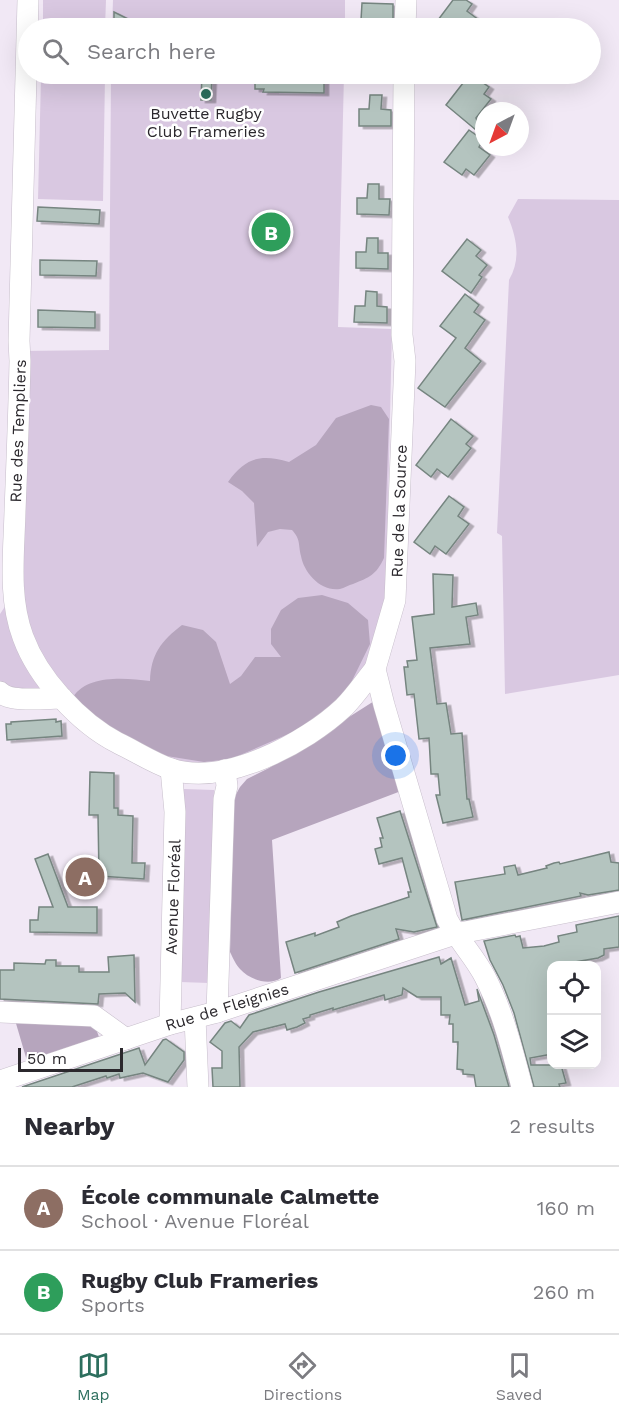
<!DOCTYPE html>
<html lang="en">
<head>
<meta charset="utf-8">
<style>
  :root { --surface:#fff; --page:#f7f7f7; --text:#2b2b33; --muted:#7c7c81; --line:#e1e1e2; --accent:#2d6f5e }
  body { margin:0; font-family:"Work Sans",sans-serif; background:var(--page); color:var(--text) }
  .controls { position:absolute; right:18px; bottom:18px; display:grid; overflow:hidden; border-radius:12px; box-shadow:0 6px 24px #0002 }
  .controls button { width:54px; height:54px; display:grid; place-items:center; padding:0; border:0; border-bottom:2px solid var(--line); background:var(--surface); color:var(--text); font:30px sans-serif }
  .compass { position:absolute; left:475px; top:102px; width:54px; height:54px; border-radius:50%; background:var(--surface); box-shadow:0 6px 24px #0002; rotate:221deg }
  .scale { position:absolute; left:18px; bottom:15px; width:105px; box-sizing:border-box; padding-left:6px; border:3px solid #2b282d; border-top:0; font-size:16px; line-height:21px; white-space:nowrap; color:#2b282d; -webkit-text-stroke:4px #fff; paint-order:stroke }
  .you { position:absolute; left:396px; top:756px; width:21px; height:21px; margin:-15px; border:4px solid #fff; border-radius:50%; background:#1a73e8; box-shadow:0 0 0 9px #1a73e833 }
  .badge { display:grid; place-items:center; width:39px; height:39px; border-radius:50%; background:var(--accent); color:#fff; font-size:20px; font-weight:700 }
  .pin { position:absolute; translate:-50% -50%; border:3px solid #fff; box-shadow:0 2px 6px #0006 }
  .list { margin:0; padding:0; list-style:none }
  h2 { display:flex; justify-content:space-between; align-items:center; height:78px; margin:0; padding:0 24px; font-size:26px }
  h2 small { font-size:20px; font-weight:400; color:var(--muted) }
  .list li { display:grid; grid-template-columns:39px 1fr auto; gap:18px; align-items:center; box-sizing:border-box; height:84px; padding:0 24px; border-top:2px solid var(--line) }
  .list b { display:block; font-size:22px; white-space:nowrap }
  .list p { margin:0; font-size:20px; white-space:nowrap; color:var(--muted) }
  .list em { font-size:20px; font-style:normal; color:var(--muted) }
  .icon { flex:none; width:33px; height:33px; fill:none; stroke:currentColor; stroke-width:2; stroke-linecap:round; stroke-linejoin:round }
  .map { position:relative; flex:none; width:619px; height:1087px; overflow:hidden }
  .search { position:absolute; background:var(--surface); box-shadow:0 6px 24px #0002; left:18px; right:18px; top:18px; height:66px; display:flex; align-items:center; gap:15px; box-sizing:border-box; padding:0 21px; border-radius:33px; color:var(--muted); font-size:22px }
  .sheet { height:246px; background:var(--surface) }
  nav { display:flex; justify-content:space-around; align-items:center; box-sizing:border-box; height:84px; border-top:2px solid var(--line); background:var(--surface); font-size:16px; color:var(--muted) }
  nav a { display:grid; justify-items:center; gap:3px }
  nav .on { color:var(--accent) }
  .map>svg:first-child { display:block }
  .green { fill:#d9c8e1 }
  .forest { fill:#b6a5bd }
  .building { fill:#b4c4bf; stroke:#768580; stroke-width:1.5; filter:url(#shadow) }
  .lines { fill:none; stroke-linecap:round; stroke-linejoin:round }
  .minor-casing { stroke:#c7becb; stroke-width:22 }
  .minor { stroke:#fff; stroke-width:21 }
  .poi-dot { fill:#2d6f5e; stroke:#fff; stroke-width:2 }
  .labels { text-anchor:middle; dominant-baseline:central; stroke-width:5; stroke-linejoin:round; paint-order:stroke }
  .poi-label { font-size:16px; fill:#2b282d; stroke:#fff }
  .street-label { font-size:16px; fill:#2b282d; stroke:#fff }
</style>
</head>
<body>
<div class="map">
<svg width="619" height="1087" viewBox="0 0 619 1087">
  <defs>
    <filter id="shadow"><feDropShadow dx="4.5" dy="2.5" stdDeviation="0" flood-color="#0004"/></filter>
  </defs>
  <rect width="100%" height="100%" fill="#f1e8f5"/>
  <g class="green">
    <polygon points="43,0 106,0 105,28 43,28"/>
    <polygon points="113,0 345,0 345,28 112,28"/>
    <polygon points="111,74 344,74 338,327 392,329 386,595 359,687 312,733 191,772 62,698 0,692 0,614 12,596 20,351 109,350"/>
    <polygon points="105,76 103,201 38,199 41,77"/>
    <path d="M518 199 619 200V675L505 694 502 536 497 533 509 280C521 259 517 239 508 217Z"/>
    <polygon points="184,789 214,790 209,983 180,982"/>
  </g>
  <g class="forest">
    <path d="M371 405 381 407 389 419 384 558C376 575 370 577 353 584 349 585 344 588 340 589 321 592 304 573 301 556 298 544 301 540 292 530L280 529 268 532 257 547 254 503 242 491 228 482C246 457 261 454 289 462L316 445 336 418Z"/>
    <path d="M322 595 348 603 368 620 370 644 347 691 323 715 300 729 231 759 204 762 154 754 102 725 73 697C88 674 126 678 150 681 151 654 161 641 182 625L203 630 216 642 230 684 241 676 255 657H281L271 644V629L281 610 298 598Z"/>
    <path d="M382 696 409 788 272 840 281 978C269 986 250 980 240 969 236 965 233 958 230 952L234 798 240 787 247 779 269 768Z"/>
    <polygon points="15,1020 94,1023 99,1037 27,1061"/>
  </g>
  <g class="building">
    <polygon points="453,0 466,0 472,4 467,11 479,20 472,28 432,28"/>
    <polygon points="362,3 393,4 393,20 361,20"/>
    <polygon points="114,12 146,28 114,28"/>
    <polygon points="202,74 212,74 211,100 201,100"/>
    <polygon points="255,74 324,74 324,93 263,92 264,89 255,89"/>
    <polygon points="470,74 489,87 484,94 491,99 476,118 482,135 446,105"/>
    <polygon points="370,95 382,95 381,109 391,110 391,126 359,126 359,109 369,109"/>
    <polygon points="469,130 483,140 479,147 490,155 474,175 466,169 462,175 444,162"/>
    <polygon points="368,184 379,184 379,199 390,199 389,215 357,214 357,198 367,198"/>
    <polygon points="38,207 100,210 99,224 37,221"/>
    <polygon points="367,238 378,238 378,253 388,253 388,269 356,268 356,252 366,252"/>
    <polygon points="467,239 481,250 476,256 487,265 479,275 482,277 471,293 442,271"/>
    <polygon points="40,260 97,261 96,276 40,275"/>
    <polygon points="366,291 377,292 377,306 387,307 387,323 354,322 355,306 365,306"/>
    <polygon points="465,294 479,305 474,312 485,320 465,348 481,361 445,407 418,388 456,338 440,326"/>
    <polygon points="38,310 95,312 95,328 38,327"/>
    <polygon points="451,419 473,436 466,444 471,448 448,477 437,469 431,477 416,465"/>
    <polygon points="449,496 464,507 458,516 469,524 446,554 435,546 430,554 414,542"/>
    <polygon points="433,574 453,575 452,607 476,603 478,615 466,617 470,644 430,648 437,704 446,703 451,734 462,733 467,799 469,799 473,817 443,823 436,795 440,795 438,774 431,774 429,738 419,739 414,694 407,695 404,667 408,667 407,661 417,660 412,617 434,614"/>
    <polygon points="56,719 56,722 61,721 62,736 7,740 6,724 11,724 11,722"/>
    <polygon points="90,772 114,773 114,808 118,808 118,815 133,816 132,863 145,863 144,879 99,876 98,815 89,815"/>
    <polygon points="400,811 437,927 414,932 396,929 399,939 295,973 286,942 315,933 315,936 339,927 337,922 351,916 409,897 408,892 411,892 402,858 379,864 375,849 382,847 380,838 383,838 377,818"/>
    <polygon points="609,852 611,862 619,863 619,890 588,895 580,893 581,896 462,920 455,882 505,874 504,867 515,865 518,875 547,868 546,866 554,863 559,862 560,864"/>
    <polygon points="48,854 68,907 97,907 97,933 30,932 30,920 38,920 39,907 53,907 35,859"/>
    <polygon points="619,916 619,947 604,949 604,955 598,958 552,966 552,1054 530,1058 531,1065 561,1065 566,1083 559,1084 560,1087 534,1087 514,1013 503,985 490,960 484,941 515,935 516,937 520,936 523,948 544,946 559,942 558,936 577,932 576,925"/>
    <polygon points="134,955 135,1002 125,993 99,994 98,1004 0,999 0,970 14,970 14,963 45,964 46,960 56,960 56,966 79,966 79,972 109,972 108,957"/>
    <polygon points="439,957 441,964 451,958 465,1005 479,1001 477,989 494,1035 509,1087 476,1087 474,1075 463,1074 463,1070 457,1069 458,1042 453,1042 453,1024 449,1024 450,1015 441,1015 441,997 417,997 403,988 402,995 385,1000 384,995 333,1010 333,1008 310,1015 310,1017 303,1019 305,1023 297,1027 287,1030 285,1024 253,1032 239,1047 240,1087 213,1087 212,1068 222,1068 222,1051 210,1042 225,1023 231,1021 240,1028 249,1015 319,992"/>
    <polygon points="166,1039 184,1052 184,1060 168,1082 143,1073 120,1078 119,1074 107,1078 106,1076 72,1087 22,1087 139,1048 145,1065 163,1040"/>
  </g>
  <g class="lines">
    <g class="minor-casing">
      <g id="minor">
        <path d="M28 0 19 341 20 361C19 411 17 461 15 511 14 553 8 597 23 637 38 678 79 723 118 743 135 751 153 763 171 769 224 787 306 743 344 707 355 696 365 681 375 669"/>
        <polyline points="405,28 406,0"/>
        <path d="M404 74 402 335 405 361 395 600 375 669 384 705 447 919C458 940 475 957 485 977 503 1012 512 1049 522 1087"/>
        <path d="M0 692C10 703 47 698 62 698"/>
        <polyline points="0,1012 94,1016 126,1039"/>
        <polyline points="217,1012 224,799 227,786 225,770"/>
        <polyline points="195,1018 198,1087"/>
        <polyline points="170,1024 175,812 171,769"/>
        <polyline points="0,1081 170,1024 217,1012 455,934 619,902"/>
      </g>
    </g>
    <use href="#minor" class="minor"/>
  </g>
  <circle class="poi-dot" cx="206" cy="94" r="6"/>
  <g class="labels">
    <g class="poi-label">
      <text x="206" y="113">Buvette Rugby<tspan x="206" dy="18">Club Frameries</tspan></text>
    </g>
    <g class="street-label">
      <text transform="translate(18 431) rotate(-88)">Rue des Templiers</text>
      <text transform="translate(399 511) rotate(-88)">Rue de la Source</text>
      <text transform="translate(173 897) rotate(-88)">Avenue Floréal</text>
      <text transform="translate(227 1007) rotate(-17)">Rue de Fleignies</text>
    </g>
  </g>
</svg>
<div class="controls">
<button><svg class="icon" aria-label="locate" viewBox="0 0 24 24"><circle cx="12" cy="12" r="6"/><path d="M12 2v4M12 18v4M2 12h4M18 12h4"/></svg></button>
<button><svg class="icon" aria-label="layers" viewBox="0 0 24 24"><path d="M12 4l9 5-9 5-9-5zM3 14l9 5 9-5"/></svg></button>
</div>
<svg class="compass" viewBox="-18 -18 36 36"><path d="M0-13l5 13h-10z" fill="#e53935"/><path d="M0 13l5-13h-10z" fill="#7c7c81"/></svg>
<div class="scale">50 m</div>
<div class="you"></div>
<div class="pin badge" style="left:85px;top:877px;background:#8d6e63">A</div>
<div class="pin badge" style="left:271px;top:232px;background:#2e9e5b">B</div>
<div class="search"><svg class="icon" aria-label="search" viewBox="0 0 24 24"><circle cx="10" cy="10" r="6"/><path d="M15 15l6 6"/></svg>Search here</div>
</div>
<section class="sheet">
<h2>Nearby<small>2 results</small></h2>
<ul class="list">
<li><span class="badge" style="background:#8d6e63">A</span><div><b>École communale Calmette</b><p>School · Avenue Floréal</p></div><em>160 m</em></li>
<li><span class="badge" style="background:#2e9e5b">B</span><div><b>Rugby Club Frameries</b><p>Sports</p></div><em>260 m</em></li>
</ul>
</section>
<nav>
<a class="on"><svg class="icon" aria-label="map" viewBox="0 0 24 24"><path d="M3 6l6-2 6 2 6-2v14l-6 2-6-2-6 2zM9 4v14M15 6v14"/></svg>Map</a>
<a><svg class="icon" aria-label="directions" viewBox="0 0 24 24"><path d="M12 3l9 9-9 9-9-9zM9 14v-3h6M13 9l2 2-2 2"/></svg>Directions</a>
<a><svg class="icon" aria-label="saved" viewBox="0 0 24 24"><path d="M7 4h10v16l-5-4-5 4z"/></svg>Saved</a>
</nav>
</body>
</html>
